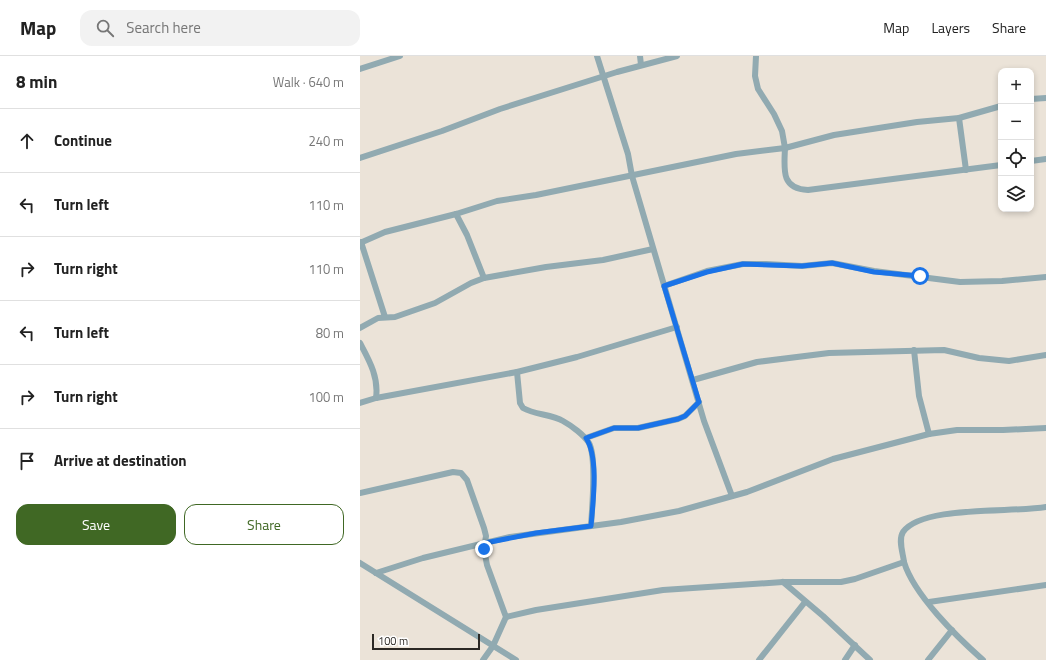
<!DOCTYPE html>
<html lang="en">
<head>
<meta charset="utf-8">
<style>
  :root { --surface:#fff; --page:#f2f2f2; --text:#222; --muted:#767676; --line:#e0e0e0; --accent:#406824 }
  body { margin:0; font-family:"Titillium Web",sans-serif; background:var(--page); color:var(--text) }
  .controls { position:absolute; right:12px; top:12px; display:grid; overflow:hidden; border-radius:8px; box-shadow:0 2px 6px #0003 }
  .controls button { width:36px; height:36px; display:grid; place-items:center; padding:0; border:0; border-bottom:1px solid var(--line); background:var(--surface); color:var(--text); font:20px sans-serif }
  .scale { position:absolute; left:12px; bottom:10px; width:108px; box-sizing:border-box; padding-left:4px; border:2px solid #2b2824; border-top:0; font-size:11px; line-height:14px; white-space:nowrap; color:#2b2824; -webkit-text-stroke:3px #fff; paint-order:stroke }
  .stop { position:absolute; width:12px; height:12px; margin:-9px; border:3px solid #1a73e8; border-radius:50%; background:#fff }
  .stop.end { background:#1a73e8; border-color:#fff; box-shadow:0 1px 4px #0008 }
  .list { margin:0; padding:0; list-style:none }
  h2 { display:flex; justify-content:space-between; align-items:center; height:52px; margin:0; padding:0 16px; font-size:17px }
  h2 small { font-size:13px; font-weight:400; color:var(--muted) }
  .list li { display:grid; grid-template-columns:26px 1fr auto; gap:12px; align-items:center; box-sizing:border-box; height:64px; padding:0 16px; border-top:1px solid var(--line) }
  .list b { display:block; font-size:15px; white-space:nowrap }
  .list em { font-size:13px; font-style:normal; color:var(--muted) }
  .actions { display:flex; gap:8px; padding:12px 16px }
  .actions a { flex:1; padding:9px 0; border:1px solid var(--accent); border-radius:12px; text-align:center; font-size:14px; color:var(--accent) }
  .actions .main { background:var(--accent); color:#fff }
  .icon { flex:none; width:22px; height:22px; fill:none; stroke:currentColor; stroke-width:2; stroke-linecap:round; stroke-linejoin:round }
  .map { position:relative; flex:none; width:686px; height:604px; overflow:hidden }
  header { display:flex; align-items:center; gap:24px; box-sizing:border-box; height:56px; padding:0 20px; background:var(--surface); border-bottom:1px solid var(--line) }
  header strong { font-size:19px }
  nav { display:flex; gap:22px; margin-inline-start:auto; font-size:14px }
  .search { width:280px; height:36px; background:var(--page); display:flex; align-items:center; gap:10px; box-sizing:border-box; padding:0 14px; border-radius:12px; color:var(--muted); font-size:15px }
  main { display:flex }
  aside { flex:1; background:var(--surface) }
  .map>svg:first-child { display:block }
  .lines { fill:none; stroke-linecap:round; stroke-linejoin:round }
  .street { stroke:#91aab1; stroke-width:6 }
  .route { stroke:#1a73e8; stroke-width:5 }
</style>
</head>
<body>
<header>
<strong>Map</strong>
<div class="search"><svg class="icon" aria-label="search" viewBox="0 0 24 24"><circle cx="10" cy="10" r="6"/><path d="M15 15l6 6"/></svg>Search here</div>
<nav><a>Map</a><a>Layers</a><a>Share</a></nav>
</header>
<main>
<aside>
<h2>8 min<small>Walk · 640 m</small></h2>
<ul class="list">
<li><svg class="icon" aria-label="ahead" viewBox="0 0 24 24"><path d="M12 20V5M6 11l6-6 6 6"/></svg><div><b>Continue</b></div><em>240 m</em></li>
<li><svg class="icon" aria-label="left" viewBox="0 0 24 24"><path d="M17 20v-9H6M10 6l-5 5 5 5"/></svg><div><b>Turn left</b></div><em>110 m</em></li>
<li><svg class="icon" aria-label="right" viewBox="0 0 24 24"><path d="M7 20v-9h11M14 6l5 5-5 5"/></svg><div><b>Turn right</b></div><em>110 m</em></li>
<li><svg class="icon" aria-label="left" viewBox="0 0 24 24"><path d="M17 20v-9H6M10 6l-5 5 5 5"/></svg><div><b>Turn left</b></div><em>80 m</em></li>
<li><svg class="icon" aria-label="right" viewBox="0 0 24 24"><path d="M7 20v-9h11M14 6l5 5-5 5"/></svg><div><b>Turn right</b></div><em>100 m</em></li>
<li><svg class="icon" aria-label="arrive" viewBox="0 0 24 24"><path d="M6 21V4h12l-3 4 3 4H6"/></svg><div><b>Arrive at destination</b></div></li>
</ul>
<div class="actions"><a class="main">Save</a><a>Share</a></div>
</aside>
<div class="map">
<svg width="686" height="604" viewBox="0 0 686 604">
  <rect width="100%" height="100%" fill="#ebe3d8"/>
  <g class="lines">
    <g class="street">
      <polyline points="237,0 268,98 272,120 344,365 372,440"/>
      <polyline points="280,0 281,9"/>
      <polyline points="396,0 395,20 398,33 414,58 422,75 425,92 474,79 557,66 599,62 641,50"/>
      <polyline points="0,13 40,0"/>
      <polyline points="671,43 686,42"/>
      <polyline points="599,62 606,114"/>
      <polyline points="0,102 82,75 140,53 257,16 317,0"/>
      <polyline points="671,105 686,103"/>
      <polyline points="96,158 107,179 124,222"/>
      <polyline points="1,186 25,261"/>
      <path d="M0 187 25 176 96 158 137 145 176 139 376 98 425 92C424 114 421 133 448 134L641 109"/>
      <polyline points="304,230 347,215 383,208 406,208 442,210 472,207 514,215 600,226 642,225 686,221"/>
      <polyline points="0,272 18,262 35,261 75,247 111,227 124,222 186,211 243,204 293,193"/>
      <path d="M0 287C9 304 19 321 16 342"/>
      <polyline points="554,294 559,340 569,378"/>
      <path d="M157 316 160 347 163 352C175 359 191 358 203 365 212 370 224 379 229 387 237 402 232 452 231 470"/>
      <polyline points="333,324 397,306 469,297 584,294 619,302 649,305 686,299"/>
      <polyline points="0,347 16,342 157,316 217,301 317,271"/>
      <polyline points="226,382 254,372 278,372 318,363 325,360 339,346"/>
      <polyline points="0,437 93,416 101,417 107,424 124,472 126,480 124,493 127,509 146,561 133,590 123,604"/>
      <path d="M544 506C543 497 538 484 543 476 562 449 653 457 686 451"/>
      <polyline points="0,507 156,604"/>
      <polyline points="16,517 63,502 150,481 261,466 319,455 387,436 473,403 569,378 597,374 643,374 686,372"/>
      <polyline points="423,526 463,560 510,604"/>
      <polyline points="569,546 686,529"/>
      <path d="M146 561 176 554 303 534 423 526H481L495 523 544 506C554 539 597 581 623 604"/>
      <polyline points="399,604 445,546"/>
      <polyline points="485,604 495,589"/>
      <polyline points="568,604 592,574"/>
    </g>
  </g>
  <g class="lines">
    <path class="route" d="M124 493 125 487 176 477 231 470C233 446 239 402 226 382L254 372H278L318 363 325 360 339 346 304 230 347 216 383 208 442 210 472 207 514 216 560 220"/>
  </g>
</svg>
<div class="controls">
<button>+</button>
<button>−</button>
<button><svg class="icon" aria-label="locate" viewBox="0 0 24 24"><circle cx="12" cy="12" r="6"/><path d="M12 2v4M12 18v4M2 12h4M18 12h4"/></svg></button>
<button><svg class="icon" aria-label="layers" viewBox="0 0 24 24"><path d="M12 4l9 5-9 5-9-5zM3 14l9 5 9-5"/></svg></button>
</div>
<div class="scale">100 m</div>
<div class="stop" style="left:560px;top:220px"></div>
<div class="stop end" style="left:124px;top:493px"></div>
</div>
</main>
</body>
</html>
